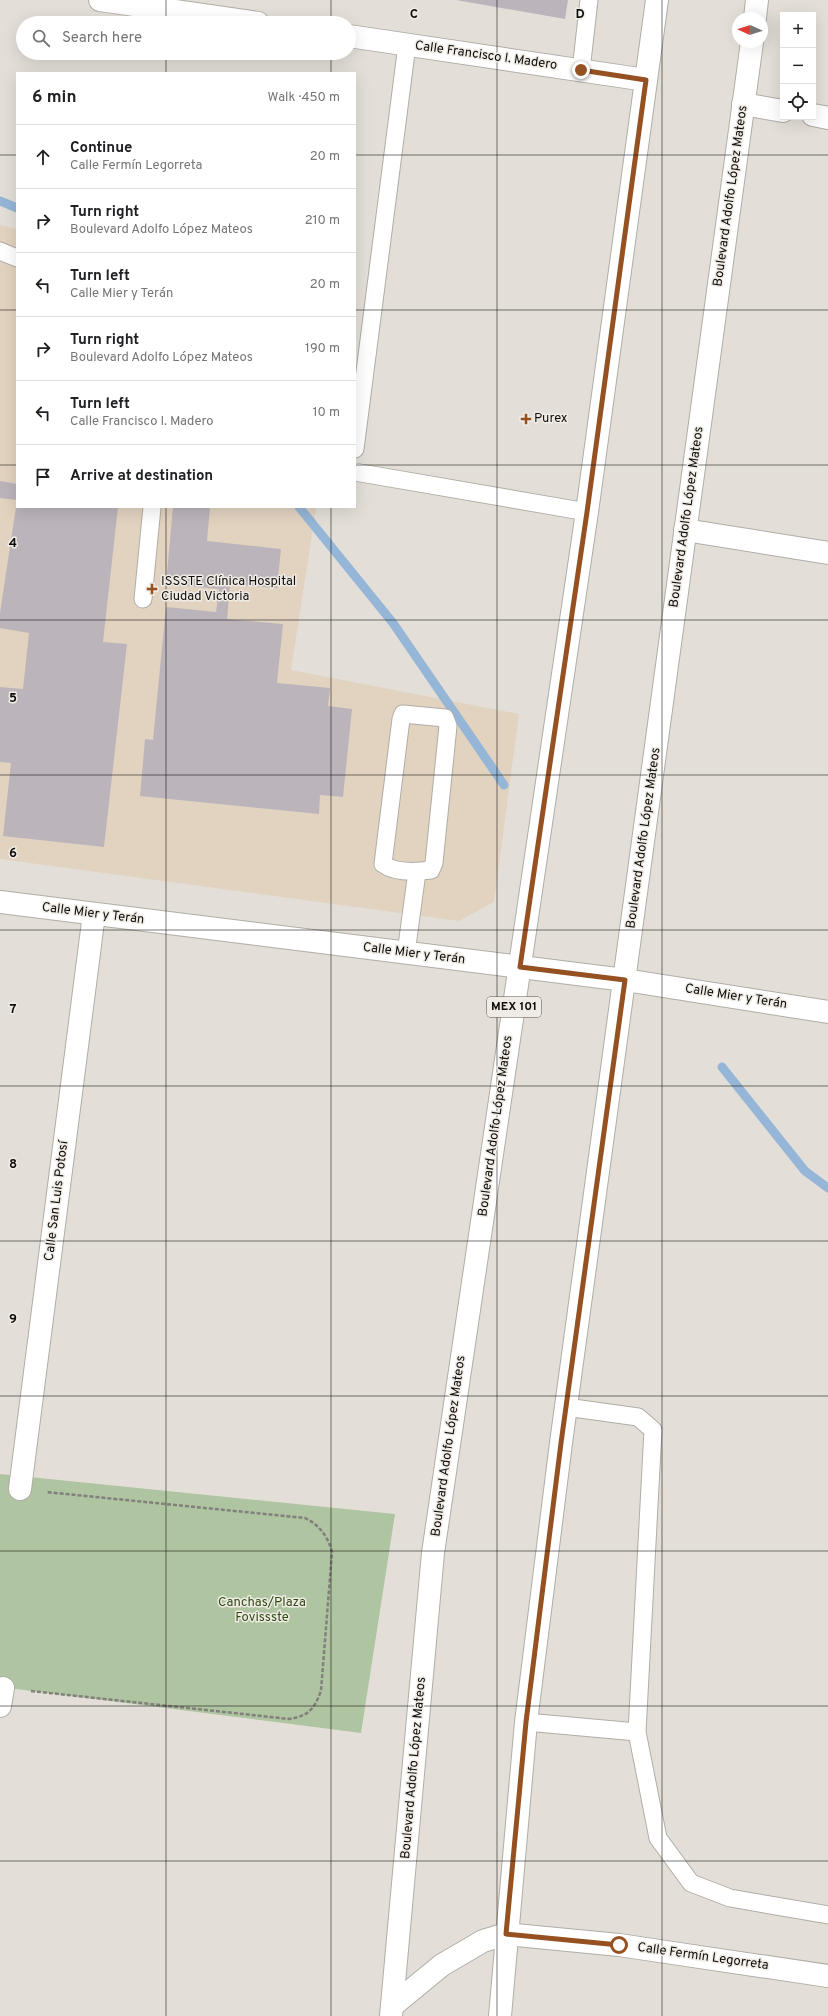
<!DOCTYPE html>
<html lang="en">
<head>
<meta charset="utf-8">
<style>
  :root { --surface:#fff; --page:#f6f6f6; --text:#202124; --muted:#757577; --line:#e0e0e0 }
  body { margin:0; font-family:Overpass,sans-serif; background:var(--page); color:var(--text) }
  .controls { position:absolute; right:12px; top:12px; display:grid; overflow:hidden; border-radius:0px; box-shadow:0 4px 16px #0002 }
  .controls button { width:36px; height:36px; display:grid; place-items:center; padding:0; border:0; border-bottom:1px solid var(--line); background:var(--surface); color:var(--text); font:20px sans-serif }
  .compass { position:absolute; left:732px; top:12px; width:36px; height:36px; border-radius:50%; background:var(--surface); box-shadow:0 4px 16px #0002; rotate:273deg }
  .stop { position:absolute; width:12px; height:12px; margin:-9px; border:3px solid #955122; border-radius:50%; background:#fff }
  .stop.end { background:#955122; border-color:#fff; box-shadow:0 1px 4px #0008 }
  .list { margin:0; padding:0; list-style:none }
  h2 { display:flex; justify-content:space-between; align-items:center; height:52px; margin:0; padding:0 16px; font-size:17px }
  h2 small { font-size:13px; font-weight:400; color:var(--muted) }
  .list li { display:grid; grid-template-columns:26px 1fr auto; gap:12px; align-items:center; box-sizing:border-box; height:64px; padding:0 16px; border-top:1px solid var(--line) }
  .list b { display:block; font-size:15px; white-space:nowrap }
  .list p { margin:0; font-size:13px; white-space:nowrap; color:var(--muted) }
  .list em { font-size:13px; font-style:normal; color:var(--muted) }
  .icon { flex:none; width:22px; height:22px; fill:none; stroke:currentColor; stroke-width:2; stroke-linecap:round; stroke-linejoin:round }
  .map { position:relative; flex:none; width:828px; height:2016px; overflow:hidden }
  .search { position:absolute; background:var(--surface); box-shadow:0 4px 16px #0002; left:16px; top:16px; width:340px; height:44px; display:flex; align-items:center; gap:10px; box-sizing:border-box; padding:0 14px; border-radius:22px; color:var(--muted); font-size:15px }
  .panel { position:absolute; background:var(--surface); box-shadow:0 4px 16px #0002; left:16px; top:72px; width:340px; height:436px; border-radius:0px }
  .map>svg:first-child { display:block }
  .medical { fill:#e2d3c0 }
  .green { fill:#afc4a1 }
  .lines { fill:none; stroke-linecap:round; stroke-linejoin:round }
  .stream { stroke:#95b6d6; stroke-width:9 }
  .building { fill:#bbb4ba }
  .service-casing { stroke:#b0ada6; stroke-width:19 }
  .minor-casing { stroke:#b0ada6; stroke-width:24 }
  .tertiary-casing { stroke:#b0ada6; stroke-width:24 }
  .primary-casing { stroke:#b0ada6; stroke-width:24 }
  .path { stroke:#82807b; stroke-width:2.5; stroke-dasharray:4 2; stroke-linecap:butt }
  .service { stroke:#fff; stroke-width:17 }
  .minor { stroke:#fff; stroke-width:22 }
  .tertiary { stroke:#fff; stroke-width:22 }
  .primary { stroke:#fff; stroke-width:22 }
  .route { stroke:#955122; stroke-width:5 }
  .grid { fill:none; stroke:#0e0d0b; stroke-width:1; stroke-opacity:0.55 }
  .poi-dot { fill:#955122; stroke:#f0ece5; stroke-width:1.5 }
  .labels { text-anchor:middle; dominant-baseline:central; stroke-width:3; stroke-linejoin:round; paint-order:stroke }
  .shield { fill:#f0ece5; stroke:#52504c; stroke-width:1 }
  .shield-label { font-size:12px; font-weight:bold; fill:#0e0d0b }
  .street-label { font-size:13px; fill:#0e0d0b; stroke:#f0ece5 }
  .poi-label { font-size:13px; fill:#0e0d0b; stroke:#f0ece5; text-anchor:start }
  .park-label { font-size:13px; fill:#2d4a12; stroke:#f0ece5 }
  .grid-label { font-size:13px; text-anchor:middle; font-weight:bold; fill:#0e0d0b; stroke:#f0ece5; stroke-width:3; stroke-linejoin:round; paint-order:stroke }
</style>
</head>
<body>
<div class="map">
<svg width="828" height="2016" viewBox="0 0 828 2016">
  <rect width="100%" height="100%" fill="#e3dfd8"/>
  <polygon class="medical" points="0,225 17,229 17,507 314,507 316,509 291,670 519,714 494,902 459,921 0,859"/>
  <polygon class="green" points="0,1474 395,1514 361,1733 0,1687"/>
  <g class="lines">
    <g class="stream">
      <polyline points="0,201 17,208"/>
      <polyline points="299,507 393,623 504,785"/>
      <polyline points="722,1067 805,1171 828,1188"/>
    </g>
  </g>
  <g class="building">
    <polygon points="456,0 568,0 565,19"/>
    <polygon points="0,481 17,484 17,500 0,498"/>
    <polygon points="16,507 118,507 103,642 127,644 104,847 3,836 11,763 0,762 0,687 23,689 29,633 0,628 0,613"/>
    <polygon points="173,507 210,507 207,541 281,549 277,588 230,584 227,619 283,624 277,683 330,688 328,706 352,709 343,797 320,795 319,814 140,796 145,739 153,740 166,607 216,612 219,589 166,584"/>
  </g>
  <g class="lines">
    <g class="service-casing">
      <g id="service">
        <polyline points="581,70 589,0"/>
        <polyline points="0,251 17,258"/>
        <polyline points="355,449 407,45"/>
        <polyline points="355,472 587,512"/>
        <polyline points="143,599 152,507"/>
        <path d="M403 714 445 718 448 726 434 863 431 870C416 872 395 873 383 864L401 719Z"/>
        <polyline points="406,953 417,872"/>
        <polyline points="566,1407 638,1417 653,1430 637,1732 658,1838 691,1883 730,1898 828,1915"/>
        <polyline points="526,1722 637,1732"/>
      </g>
    </g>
    <g class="minor-casing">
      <g id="minor">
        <polyline points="100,0 258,23"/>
        <polyline points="349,36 646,80"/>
        <polyline points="743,104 783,111"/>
        <polyline points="813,115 828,118"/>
        <polyline points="685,530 828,553"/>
        <polyline points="20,1489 94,914"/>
        <polyline points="0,1706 3,1688"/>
      </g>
    </g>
    <g class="tertiary-casing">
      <g id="tertiary">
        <polyline points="0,902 625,980 828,1012"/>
        <polyline points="392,2006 442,1965 483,1941 506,1934 619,1945 828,1976"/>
      </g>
    </g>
    <g class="primary-casing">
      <g id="primary">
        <polyline points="755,18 757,0"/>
        <polyline points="391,2016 433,1553 587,512 657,0"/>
        <polyline points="500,2016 526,1722 561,1443 752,42"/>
      </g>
    </g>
    <path class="path" d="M31 1691 289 1719C309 1716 314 1709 321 1691L332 1552C328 1536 319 1525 305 1518L46 1492"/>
    <use href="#service" class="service"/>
    <use href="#minor" class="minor"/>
    <use href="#tertiary" class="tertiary"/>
    <use href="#primary" class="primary"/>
  </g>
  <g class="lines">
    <polyline class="route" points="581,70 646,80 587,512 520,967 625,980 561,1443 526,1722 506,1934 619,1945"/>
  </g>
  <path class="grid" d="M166 0V23M331 0V23M497 0V2016M662 0V2016M166 53V73M331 53V73M0 155H17M355 155H828M0 310H17M355 310H828M0 465H17M355 465H828M166 507V2016M331 507V2016M0 620H828M0 775H828M0 930H828M0 1086H828M0 1241H828M0 1396H828M0 1551H828M0 1706H828M0 1861H828"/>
  <g class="poi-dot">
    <path d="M524 413h4v4h4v4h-4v4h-4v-4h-4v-4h4z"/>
    <path d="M150 583h4v4h4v4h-4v4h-4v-4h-4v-4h4z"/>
  </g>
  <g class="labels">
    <rect class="shield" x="487" y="997" width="54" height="20" rx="3"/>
    <g class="shield-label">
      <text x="514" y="1007">MEX 101</text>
    </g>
    <g class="street-label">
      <text transform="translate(486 56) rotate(8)">Calle Francisco I. Madero</text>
      <text transform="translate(731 196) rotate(-82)">Boulevard Adolfo López Mateos</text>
      <text transform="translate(687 517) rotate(-82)">Boulevard Adolfo López Mateos</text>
      <text transform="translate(644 838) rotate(-82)">Boulevard Adolfo López Mateos</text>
      <text transform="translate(93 914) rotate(7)">Calle Mier y Terán</text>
      <text transform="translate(414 954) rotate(7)">Calle Mier y Terán</text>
      <text transform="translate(736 997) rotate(9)">Calle Mier y Terán</text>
      <text transform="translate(496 1126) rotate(-82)">Boulevard Adolfo López Mateos</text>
      <text transform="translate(57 1201) rotate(-83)">Calle San Luis Potosí</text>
      <text transform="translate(449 1446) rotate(-82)">Boulevard Adolfo López Mateos</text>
      <text transform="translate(414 1768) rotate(-85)">Boulevard Adolfo López Mateos</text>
      <text transform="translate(703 1957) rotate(8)">Calle Fermín Legorreta</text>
    </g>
    <g class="poi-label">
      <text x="534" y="419">Purex</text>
      <text x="161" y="582">ISSSTE Clínica Hospital<tspan x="161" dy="15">Ciudad Victoria</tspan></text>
    </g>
    <g class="park-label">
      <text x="262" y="1603">Canchas/Plaza<tspan x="262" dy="15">Fovissste</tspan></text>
    </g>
  </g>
  <g class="grid-label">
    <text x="414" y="18">C</text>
    <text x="580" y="18">D</text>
    <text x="13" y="547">4</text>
    <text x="13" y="702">5</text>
    <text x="13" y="857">6</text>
    <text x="13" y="1013">7</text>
    <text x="13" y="1168">8</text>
    <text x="13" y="1323">9</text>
  </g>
</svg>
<div class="controls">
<button>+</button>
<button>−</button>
<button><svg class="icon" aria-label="locate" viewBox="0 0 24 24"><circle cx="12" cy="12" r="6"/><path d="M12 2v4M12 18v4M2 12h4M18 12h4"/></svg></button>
</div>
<svg class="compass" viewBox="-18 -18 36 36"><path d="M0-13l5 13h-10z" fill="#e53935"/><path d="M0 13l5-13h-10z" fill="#757577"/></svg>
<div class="stop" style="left:619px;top:1945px"></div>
<div class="stop end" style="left:581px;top:70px"></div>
<div class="search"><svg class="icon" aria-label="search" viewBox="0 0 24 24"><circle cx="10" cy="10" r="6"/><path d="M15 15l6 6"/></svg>Search here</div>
<section class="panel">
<h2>6 min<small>Walk · 450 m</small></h2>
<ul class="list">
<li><svg class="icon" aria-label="ahead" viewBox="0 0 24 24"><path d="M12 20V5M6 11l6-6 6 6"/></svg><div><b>Continue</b><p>Calle Fermín Legorreta</p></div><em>20 m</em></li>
<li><svg class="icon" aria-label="right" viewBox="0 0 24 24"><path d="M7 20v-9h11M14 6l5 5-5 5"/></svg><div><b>Turn right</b><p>Boulevard Adolfo López Mateos</p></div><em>210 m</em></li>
<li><svg class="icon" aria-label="left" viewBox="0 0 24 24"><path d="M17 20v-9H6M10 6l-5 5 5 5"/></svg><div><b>Turn left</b><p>Calle Mier y Terán</p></div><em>20 m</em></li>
<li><svg class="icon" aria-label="right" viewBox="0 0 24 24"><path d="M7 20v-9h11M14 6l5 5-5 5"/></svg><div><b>Turn right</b><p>Boulevard Adolfo López Mateos</p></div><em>190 m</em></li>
<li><svg class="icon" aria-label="left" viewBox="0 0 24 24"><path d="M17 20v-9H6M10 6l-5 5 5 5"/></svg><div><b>Turn left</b><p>Calle Francisco I. Madero</p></div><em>10 m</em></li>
<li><svg class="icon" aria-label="arrive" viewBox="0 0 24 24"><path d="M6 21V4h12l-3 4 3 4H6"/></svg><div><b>Arrive at destination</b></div></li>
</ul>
</section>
</div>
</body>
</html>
